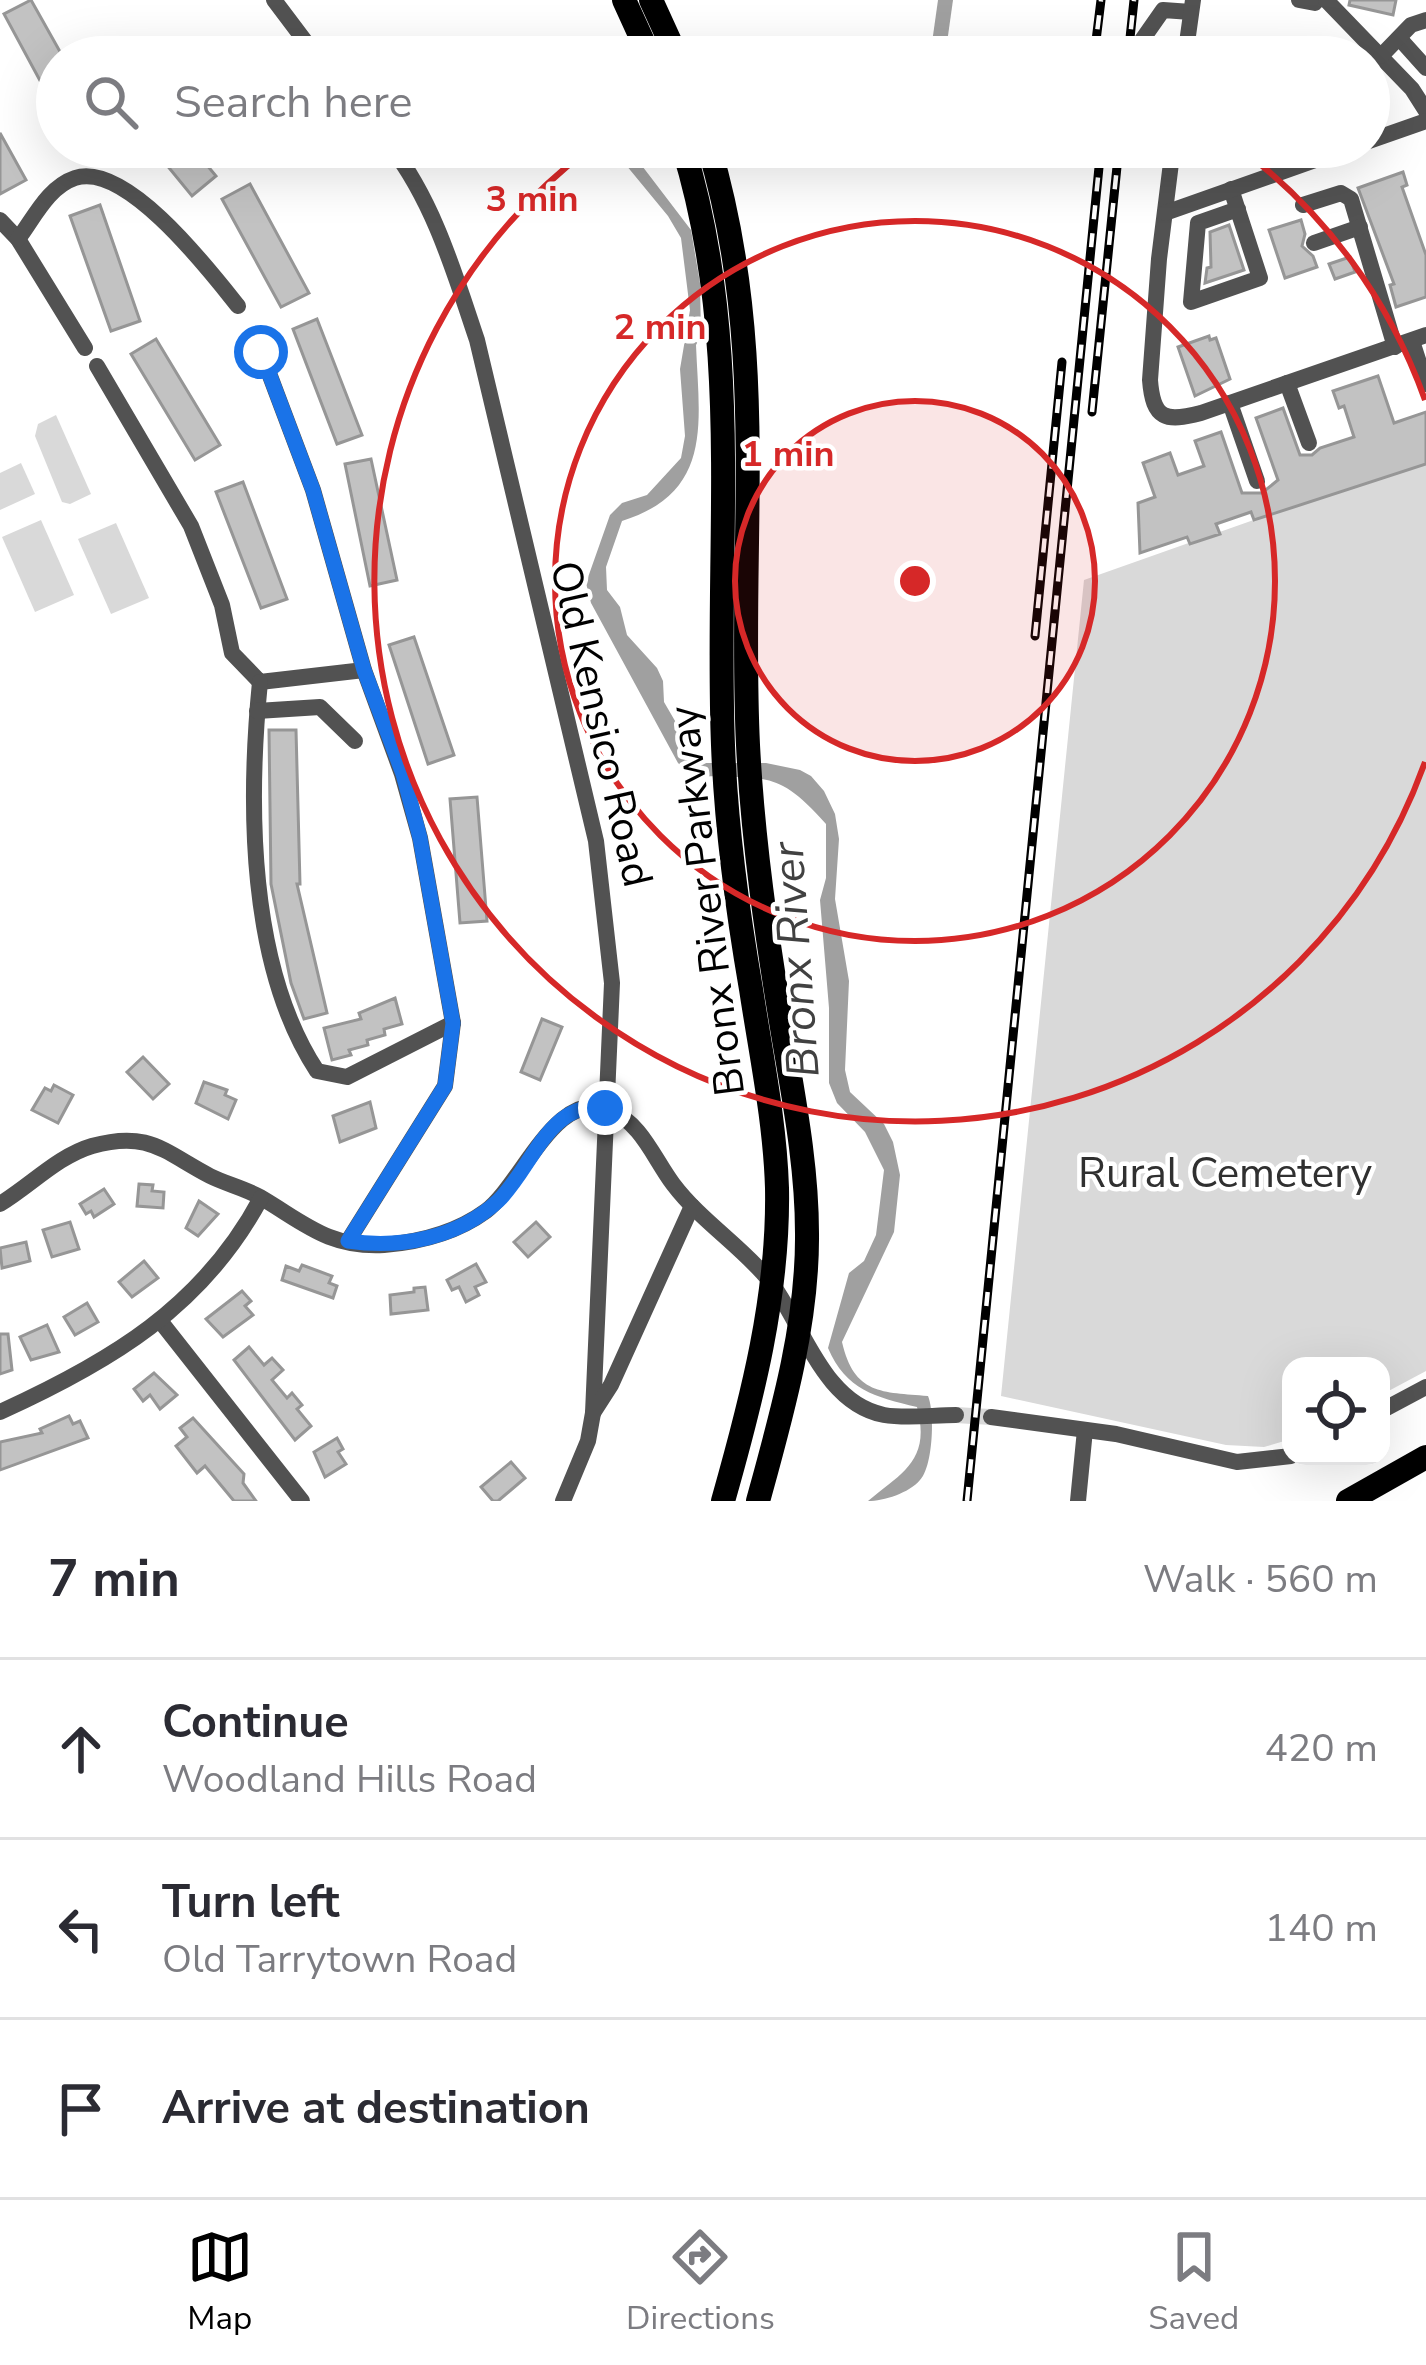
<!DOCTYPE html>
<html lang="en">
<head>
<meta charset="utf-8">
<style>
  :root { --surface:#fff; --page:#f2f2f3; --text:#2b2b33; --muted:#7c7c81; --line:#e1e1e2; --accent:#000 }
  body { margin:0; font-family:"Nunito Sans",sans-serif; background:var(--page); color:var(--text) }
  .controls { position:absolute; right:36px; bottom:36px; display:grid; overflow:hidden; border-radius:24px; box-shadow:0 12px 48px #0002 }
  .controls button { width:108px; height:108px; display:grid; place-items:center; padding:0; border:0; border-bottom:3px solid var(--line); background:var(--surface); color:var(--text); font:60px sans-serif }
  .stop { position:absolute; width:36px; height:36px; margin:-27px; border:9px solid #1a73e8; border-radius:50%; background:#fff }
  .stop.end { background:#1a73e8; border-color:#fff; box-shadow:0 3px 12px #0008 }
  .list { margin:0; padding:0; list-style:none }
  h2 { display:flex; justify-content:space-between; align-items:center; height:156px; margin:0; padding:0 48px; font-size:51px }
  h2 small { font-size:39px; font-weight:400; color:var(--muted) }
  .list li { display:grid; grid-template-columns:78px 1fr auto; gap:36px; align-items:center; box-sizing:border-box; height:180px; padding:0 48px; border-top:3px solid var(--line) }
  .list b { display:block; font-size:45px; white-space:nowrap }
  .list p { margin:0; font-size:39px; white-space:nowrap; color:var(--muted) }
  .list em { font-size:39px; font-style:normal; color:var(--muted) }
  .icon { flex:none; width:66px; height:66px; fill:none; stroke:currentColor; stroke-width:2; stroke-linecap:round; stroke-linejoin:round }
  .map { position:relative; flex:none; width:1426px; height:1501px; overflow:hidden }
  .search { position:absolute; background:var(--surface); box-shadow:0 12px 48px #0002; left:36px; right:36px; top:36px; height:132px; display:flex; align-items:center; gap:30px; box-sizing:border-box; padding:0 42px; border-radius:66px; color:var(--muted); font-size:45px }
  .sheet { height:696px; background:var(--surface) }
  nav { display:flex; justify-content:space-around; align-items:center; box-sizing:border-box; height:168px; border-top:3px solid var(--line); background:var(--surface); font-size:33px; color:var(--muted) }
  nav a { display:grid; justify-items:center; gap:6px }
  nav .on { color:var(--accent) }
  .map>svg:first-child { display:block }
  .green { fill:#d9d9d9 }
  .water { fill:#a0a0a0 }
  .building { fill:#c2c2c2; stroke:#969696; stroke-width:3 }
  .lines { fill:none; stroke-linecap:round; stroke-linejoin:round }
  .minor-tunnel { stroke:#d9d9d9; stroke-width:16; stroke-dasharray:16 8; stroke-linecap:butt }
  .minor { stroke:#525252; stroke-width:16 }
  .highway { stroke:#000; stroke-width:24 }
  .rail-casing { stroke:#000; stroke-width:9 }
  .rail { stroke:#fff; stroke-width:4.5; stroke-dasharray:14; stroke-linecap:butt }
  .route { stroke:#1a73e8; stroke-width:15 }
  .ring { fill:none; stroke:#d62828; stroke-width:6 }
  .labels { text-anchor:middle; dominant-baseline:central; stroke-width:9; stroke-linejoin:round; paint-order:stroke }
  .street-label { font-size:42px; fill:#000; stroke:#fff }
  .park-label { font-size:42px; fill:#303030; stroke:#fff }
  .water-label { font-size:45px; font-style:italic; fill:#414141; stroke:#fff }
  .centre { fill:#d62828; stroke:#fff; stroke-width:6 }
  .ring-label { font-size:36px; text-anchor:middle; font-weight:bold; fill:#d62828; stroke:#fff; stroke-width:9; stroke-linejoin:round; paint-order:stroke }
</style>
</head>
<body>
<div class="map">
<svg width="1426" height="1501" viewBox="0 0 1426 1501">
  <rect width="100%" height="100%" fill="#fff"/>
  <g class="green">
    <polygon points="56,415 91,494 70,504 62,502 35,436 38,424"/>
    <polygon points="1426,459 1426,1371 1381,1395 1381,1366 1291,1366 1291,1439 1264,1447 1226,1445 1001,1396 1084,580"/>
    <polygon points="21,463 35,494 0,510 0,473"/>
    <polygon points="41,520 74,595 35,612 2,537"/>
    <polygon points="116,523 149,598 111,614 78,539"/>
  </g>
  <g class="water">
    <polygon points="938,0 953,0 945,57 930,57"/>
    <path d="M600 147 633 154 691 230 700 283 701 335 696 345C699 422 714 492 622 521L606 567 607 590 620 607 627 635 657 668 663 681 664 702 696 757 706 763H766L800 770 811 776 824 791 835 814 839 839 835 899 849 981 845 1070 850 1092 884 1124 893 1142 900 1175 894 1232 842 1342C854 1395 882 1392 928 1396 935 1412 933 1467 920 1480 909 1493 884 1501 868 1501 903 1472 931 1460 917 1407 875 1397 846 1390 828 1348L849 1273 864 1261 876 1235 884 1170 865 1132 837 1103 829 1083V1008L820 900 826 878V824C773 764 763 782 691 775L678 763 591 603 586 583 610 515 622 503 647 495 681 458 685 436 680 369 690 310 681 238 668 216 626 165Z"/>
  </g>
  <g class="building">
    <polygon points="31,0 63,57 57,57 57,112 4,14"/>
    <polygon points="1350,0 1396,0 1393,15 1349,5"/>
    <polygon points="0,133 26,180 0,194"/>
    <polygon points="152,147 192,147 216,176 192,196"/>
    <polygon points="1403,172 1407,185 1402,187 1426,255 1426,297 1396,307 1390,285 1394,284 1358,188"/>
    <polygon points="250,184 309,293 281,307 222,199"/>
    <polygon points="100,205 140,321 111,331 70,216"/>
    <polygon points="1301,220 1305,234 1302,246 1313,256 1317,267 1285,278 1269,230"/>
    <polygon points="1229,225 1244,270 1205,283 1207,268 1211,267 1210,232"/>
    <polygon points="1350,257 1355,272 1335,279 1329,264"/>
    <polygon points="317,319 362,435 337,444 293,329"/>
    <polygon points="1209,336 1210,340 1216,338 1230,379 1195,396 1178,347"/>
    <polygon points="156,339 220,445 195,460 131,354"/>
    <polygon points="1378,376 1394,423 1426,412 1426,464 1254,520 1251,512 1216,524 1220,534 1190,544 1187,537 1140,553 1138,503 1155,497 1143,463 1170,453 1178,475 1204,466 1195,441 1221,432 1242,493 1262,493 1278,480 1256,418 1283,408 1300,455 1312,455 1320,448 1354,437 1344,406 1339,408 1333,391"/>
    <polygon points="371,459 397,580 370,586 345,464"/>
    <polygon points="243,482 287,599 261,608 216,492"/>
    <polygon points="414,637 454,755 428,764 389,645"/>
    <polygon points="269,730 296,730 300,884 297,884 327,1013 304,1019 291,983 271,884"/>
    <polygon points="477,797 487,921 460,923 450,799"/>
    <polygon points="395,998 402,1024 384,1029 385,1035 367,1040 368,1045 349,1050 351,1055 332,1060 324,1028 361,1019 359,1013"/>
    <polygon points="542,1019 562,1027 540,1080 521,1072"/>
    <polygon points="143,1057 169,1084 153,1099 127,1072"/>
    <polygon points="204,1082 227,1090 225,1095 236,1100 228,1119 196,1103"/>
    <polygon points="54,1085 73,1095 58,1123 32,1110 45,1088 51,1091"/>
    <polygon points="370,1102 376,1128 340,1142 333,1116"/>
    <polygon points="139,1184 153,1185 152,1191 164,1192 163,1208 137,1206"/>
    <polygon points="104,1189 114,1204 94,1217 91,1211 86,1214 80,1204"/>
    <polygon points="199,1201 218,1214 198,1236 186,1228"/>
    <polygon points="70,1222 79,1249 52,1257 43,1230"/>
    <polygon points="536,1222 550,1237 528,1257 514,1242"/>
    <polygon points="26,1242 30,1261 2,1268 0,1248"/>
    <polygon points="144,1261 158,1278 132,1297 119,1282"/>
    <polygon points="476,1264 486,1282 475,1287 479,1295 466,1302 459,1287 452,1290 447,1280"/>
    <polygon points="302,1265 332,1276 329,1283 337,1286 333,1298 282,1280 286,1266 299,1271"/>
    <polygon points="425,1287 428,1310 391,1314 390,1295 414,1292 414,1288"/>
    <polygon points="242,1291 251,1301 245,1306 253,1315 223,1337 206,1319"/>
    <polygon points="87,1303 98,1322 75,1335 64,1317"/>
    <polygon points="47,1325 59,1352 31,1360 20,1337"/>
    <polygon points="0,1334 8,1334 12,1370 0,1374"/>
    <polygon points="249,1347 264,1365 272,1358 283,1370 272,1380 287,1398 292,1393 302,1405 297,1409 311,1426 295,1440 234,1360"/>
    <polygon points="154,1373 177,1395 160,1409 150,1395 143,1401 134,1389"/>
    <polygon points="69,1416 73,1424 80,1421 88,1438 0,1470 0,1442 42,1433 40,1429"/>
    <polygon points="193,1418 244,1474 243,1483 256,1501 234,1501 205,1466 197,1473 176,1446 187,1437 180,1428"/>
    <polygon points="337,1438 343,1449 338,1452 346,1464 325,1477 314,1452"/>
    <polygon points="511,1462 525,1478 498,1501 493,1501 481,1487"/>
  </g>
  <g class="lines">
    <polyline class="minor-tunnel" points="956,1415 991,1417"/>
    <g class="minor">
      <polyline points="274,0 317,57"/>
      <polyline points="1299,0 1315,3 1315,0"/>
      <polyline points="1326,0 1412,89 1426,111"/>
      <polyline points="1400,39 1426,68"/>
      <polyline points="1381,56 1411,25 1426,20"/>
      <polyline points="1138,57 1142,40 1163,10 1191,12"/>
      <polyline points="1185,57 1193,0"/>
      <polyline points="1369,141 1426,121"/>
      <path d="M391 147C434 202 455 275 477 340L596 841 612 983 593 1413 588 1441 563 1501"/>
      <path d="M1173 147 1159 259 1150 380C1153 420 1166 422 1201 413L1426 335"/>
      <polyline points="1231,189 1260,278 1191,302 1198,223 1238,209"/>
      <polyline points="1303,205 1341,193 1351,199 1395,347"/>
      <polyline points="1165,213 1352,147"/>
      <polyline points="0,220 18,239 85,348"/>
      <path d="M18 239C34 218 48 187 75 178 126 161 210 271 238 306"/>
      <polyline points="1314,243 1360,227"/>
      <polyline points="1412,341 1426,384"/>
      <polyline points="261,352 313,490 364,670 402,774 420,838 453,1023 445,1086 348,1241"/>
      <polyline points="97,366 191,526 222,605 232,653 260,682 364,670"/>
      <polyline points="1287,383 1309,443"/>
      <polyline points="1230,403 1257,481"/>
      <path d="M260 682C248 803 248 966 317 1071L347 1077 453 1023"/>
      <polyline points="257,711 320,707 355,741"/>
      <path d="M0 1204C30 1186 58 1156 92 1146 149 1130 164 1152 210 1176 226 1184 244 1188 260 1197 303 1222 328 1248 384 1245 420 1242 456 1233 486 1211 522 1184 557 1086 610 1110 642 1124 653 1157 673 1184 701 1221 740 1245 769 1280 803 1323 822 1403 884 1415 907 1419 933 1415 956 1415"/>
      <polyline points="161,1322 302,1501"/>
      <polyline points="1381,1411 1426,1387"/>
      <path d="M0 1412C110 1362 203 1307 261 1198"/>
      <polyline points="593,1413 611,1385 692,1206"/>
      <polyline points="991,1417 1116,1434 1237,1462 1291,1456"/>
      <polyline points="1078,1501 1085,1430"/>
    </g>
    <g class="highway">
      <polyline points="624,0 650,57"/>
      <polyline points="651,0 677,57"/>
      <path d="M683 147C744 343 715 543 723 745 726 826 737 908 751 989 761 1055 775 1121 777 1188 779 1295 752 1399 723 1501"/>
      <path d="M709 147C770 352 738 537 748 745 753 842 767 938 783 1034 794 1100 807 1166 807 1233 808 1323 782 1414 758 1501"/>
      <polyline points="1348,1501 1426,1457"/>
    </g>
    <g class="rail-casing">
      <g id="rail">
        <polyline points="1094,57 1101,0"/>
        <polyline points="1128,57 1134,0"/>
        <polyline points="1092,412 1119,147"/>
        <polyline points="1035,636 1062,362"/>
        <polyline points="967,1501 1101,147"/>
      </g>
    </g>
    <use href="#rail" class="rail"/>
  </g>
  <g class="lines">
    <path class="route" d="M261 352 313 490 364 670 403 774 420 838 453 1023 445 1086 348 1241C400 1249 458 1238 498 1201 532 1169 549 1099 605 1108"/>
  </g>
  <circle cx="915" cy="581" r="180" fill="#d62828" fill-opacity=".12"/>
  <g class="ring">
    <circle cx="915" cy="581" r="180"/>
    <circle cx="915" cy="581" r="360"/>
    <path d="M1425 762A541 541 0 1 1 589 149M784 56A541 541 0 0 1 1046 56M1241 149A541 541 0 0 1 1425 400"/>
  </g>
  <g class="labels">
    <g class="street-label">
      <text transform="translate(601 724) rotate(77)">Old Kensico Road</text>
      <text transform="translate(707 901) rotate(-97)">Bronx River Parkway</text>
    </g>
    <g class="park-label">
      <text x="1225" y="1173">Rural Cemetery</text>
    </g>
    <g class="water-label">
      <text transform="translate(796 960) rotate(-94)">Bronx River</text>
    </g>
  </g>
  <circle cx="915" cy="581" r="18" class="centre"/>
  <g class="ring-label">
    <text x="532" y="211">3 min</text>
    <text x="660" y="339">2 min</text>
    <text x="788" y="466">1 min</text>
  </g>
</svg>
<div class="controls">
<button><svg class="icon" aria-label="locate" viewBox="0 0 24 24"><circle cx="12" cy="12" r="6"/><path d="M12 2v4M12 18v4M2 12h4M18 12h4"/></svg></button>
</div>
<div class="stop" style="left:261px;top:352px"></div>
<div class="stop end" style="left:605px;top:1108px"></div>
<div class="search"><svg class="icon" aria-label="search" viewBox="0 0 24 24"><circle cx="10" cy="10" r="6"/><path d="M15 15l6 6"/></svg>Search here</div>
</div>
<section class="sheet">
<h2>7 min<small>Walk · 560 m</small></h2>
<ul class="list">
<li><svg class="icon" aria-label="ahead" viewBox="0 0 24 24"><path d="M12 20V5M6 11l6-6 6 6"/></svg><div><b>Continue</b><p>Woodland Hills Road</p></div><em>420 m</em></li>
<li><svg class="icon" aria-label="left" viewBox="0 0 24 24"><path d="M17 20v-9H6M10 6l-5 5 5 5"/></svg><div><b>Turn left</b><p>Old Tarrytown Road</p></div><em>140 m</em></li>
<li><svg class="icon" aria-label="arrive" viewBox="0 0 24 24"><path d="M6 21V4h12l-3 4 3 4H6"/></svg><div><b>Arrive at destination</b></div></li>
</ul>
</section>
<nav>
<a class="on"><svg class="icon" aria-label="map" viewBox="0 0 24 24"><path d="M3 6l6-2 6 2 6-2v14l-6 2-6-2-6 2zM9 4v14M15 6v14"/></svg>Map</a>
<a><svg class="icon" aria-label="directions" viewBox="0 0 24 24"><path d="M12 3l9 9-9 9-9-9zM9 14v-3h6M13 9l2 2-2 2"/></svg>Directions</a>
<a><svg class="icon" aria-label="saved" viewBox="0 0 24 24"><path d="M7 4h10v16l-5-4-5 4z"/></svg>Saved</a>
</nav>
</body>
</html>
